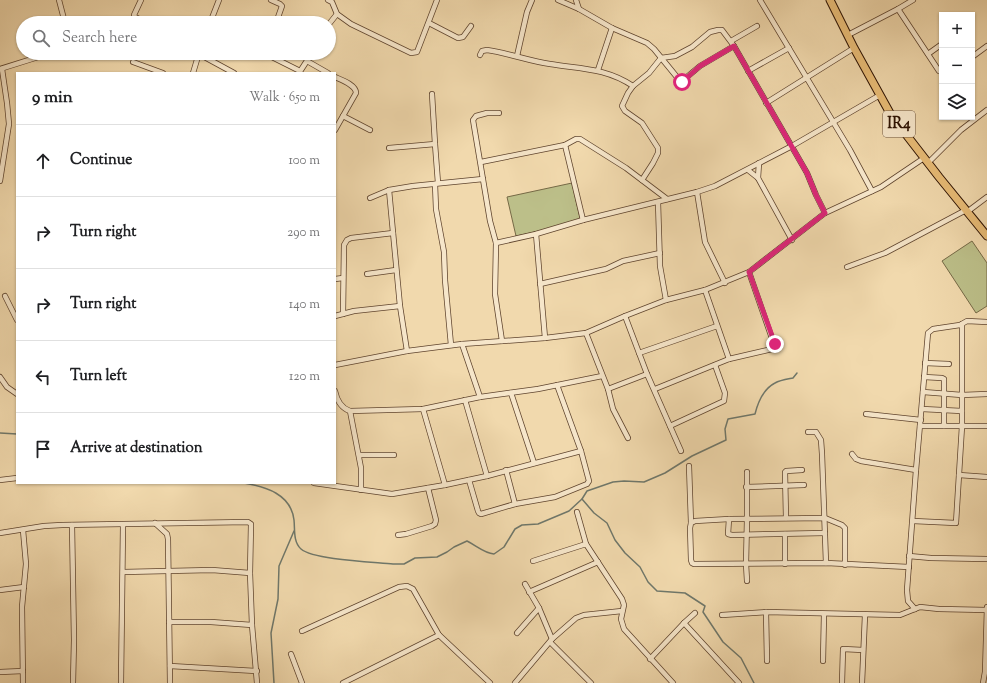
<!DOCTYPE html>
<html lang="en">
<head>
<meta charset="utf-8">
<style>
  :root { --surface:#fff; --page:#f2f2f2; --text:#202124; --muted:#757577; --line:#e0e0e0 }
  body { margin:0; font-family:"Sorts Mill Goudy",serif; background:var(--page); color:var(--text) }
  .controls { position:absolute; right:12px; top:12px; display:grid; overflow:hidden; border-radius:0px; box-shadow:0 1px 3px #0004 }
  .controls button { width:36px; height:36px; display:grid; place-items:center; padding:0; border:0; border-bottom:1px solid var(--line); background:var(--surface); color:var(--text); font:20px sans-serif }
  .stop { position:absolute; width:12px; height:12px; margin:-9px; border:3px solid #db2777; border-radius:50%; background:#fff }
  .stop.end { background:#db2777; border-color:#fff; box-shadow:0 1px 4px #0008 }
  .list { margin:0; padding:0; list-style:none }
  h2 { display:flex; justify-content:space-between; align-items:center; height:52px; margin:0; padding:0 16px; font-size:17px }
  h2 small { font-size:13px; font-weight:400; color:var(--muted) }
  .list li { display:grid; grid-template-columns:26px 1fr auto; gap:12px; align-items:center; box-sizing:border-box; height:72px; padding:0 16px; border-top:1px solid var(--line) }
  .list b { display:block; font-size:15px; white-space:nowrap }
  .list em { font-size:13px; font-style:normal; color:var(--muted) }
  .icon { flex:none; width:22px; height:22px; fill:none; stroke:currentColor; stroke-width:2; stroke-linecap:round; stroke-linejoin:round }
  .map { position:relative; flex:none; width:987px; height:683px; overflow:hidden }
  .search { position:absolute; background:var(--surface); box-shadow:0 1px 3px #0004; left:16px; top:16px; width:320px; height:44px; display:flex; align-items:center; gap:10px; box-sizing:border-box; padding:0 14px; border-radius:22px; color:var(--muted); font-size:15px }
  .panel { position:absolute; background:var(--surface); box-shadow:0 1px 3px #0004; left:16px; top:72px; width:320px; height:412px; border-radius:0px }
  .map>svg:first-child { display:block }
  .grass { fill:#bcbf89; stroke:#756946 }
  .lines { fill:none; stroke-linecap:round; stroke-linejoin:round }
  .stream { stroke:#6f776a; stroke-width:1.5 }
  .minor-casing { stroke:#5f442e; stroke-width:6 }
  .primary-casing { stroke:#2e1303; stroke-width:9 }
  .minor { stroke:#f6e6ca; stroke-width:4.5 }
  .primary { stroke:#e8bc76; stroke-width:7 }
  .route { stroke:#db2777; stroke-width:5 }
  .labels { text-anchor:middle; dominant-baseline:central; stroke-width:3; stroke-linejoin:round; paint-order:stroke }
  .shield { fill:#f6e6ca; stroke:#6a523f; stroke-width:1 }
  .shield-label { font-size:15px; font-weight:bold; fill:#2e1303 }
</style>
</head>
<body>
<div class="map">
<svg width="987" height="683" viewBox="0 0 987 683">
  <rect width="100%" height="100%" fill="#f1d9ad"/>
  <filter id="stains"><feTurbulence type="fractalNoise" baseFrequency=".005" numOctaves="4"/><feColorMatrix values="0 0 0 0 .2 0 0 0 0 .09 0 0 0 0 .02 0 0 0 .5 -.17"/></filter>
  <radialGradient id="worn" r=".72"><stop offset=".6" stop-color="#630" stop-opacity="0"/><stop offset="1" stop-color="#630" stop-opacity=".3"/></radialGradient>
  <g class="grass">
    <polygon points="572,183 581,222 516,236 507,197"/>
    <polygon points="972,241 987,263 987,306 976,313 942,261"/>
  </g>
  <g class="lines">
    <g class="stream">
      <polyline points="0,433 17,434"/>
      <path d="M244 483C266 487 291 494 294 520 295 529 293 542 301 549 314 560 374 562 393 564H404L415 558 437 557 447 552 454 547 467 541C477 546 484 553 494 554L504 547 515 529 522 525 538 524 569 511 582 499 587 491 613 482 624 481 644 482 665 473 692 456 726 440 725 429 728 419 755 414C758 402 763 389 775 383 780 380 788 379 793 378L797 373"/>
      <polyline points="582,499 594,513 607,523 615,540 625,553 640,567 648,582 657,591 685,593 705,606 703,612 723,642 741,658 754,683"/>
      <polyline points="274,683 271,633 278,599 279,566 294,531"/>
    </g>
    <g class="minor-casing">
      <g id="minor">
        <polyline points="59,0 65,23"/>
        <polyline points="141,0 134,15 135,17 147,23"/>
        <polyline points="271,0 280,4 282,6 276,23"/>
        <polyline points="328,0 332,2 337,14 351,24 411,53 417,52 437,0"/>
        <polyline points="558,0 579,9 612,28 647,43 654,49 681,82 700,66 734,46"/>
        <polyline points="576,0 579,9"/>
        <polyline points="760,0 850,150 872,191"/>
        <polyline points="898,9 939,71 942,72"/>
        <polyline points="210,23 219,0"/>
        <polyline points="429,23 458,38 463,37 471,26"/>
        <polyline points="329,24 337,14"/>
        <polyline points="848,35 898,9 913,0"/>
        <polyline points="731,41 757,26"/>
        <polyline points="267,53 268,55 300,71"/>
        <polyline points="199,54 234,73"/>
        <polyline points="928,54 942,44"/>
        <path d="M480 55 482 51 487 50C508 53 529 61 550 64 581 69 606 68 633 86"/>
        <polyline points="517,56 527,12 532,0"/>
        <polyline points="972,57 987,46"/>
        <polyline points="661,58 675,56 692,47 710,32 718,30 722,30 734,46 807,173 816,195 825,213"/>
        <polyline points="307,61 328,73"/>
        <polyline points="133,62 163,73"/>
        <polyline points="0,69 51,53"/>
        <polyline points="598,70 612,28"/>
        <polyline points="748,71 789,48"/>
        <polyline points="193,73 199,53"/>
        <polyline points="299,73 312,53"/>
        <path d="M335 77C342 80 356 85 356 93L335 130"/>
        <polyline points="432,94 435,144 438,183"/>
        <polyline points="766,103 854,48"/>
        <polyline points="499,113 487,113 476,116 473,120 490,221 496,243 495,294 502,341"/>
        <polyline points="343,116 370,130"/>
        <polyline points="565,145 583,220"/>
        <polyline points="389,148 435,144"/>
        <polyline points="481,162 565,145 576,139 580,139 626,168 667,199"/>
        <polyline points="928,163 961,130 987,110"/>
        <polyline points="748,170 758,178 792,240"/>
        <polyline points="758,178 759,163"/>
        <polyline points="642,180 653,163 658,153 658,148 642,123 625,111 622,106 628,93 633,86 649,73 661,58"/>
        <polyline points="0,181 9,124 7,103 2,69"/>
        <polyline points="435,184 436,209 444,252 445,280 451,345"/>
        <polyline points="389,190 400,306 407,351"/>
        <polyline points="697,192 705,242 725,283"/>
        <polyline points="370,198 389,190 413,186 483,179"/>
        <polyline points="658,202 660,266 666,300"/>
        <polyline points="967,212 987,197"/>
        <polyline points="536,234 545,338"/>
        <polyline points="496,243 536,234 583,220 697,192 715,186 792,146 880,95"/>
        <polyline points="847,267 885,253 966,210"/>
        <polyline points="367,274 396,270"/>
        <polyline points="335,279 343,278"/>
        <polyline points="540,284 606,269 623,261 660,253"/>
        <polyline points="705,290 729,359"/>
        <polyline points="5,296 17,320"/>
        <polyline points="343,314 344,245 347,240 351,238 393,233"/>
        <polyline points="335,316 354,311 400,306"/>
        <polyline points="625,316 647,374 681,451"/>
        <polyline points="586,333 608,389 613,409 628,438"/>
        <polyline points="462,344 480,397"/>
        <polyline points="639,353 717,326"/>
        <polyline points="925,363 949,364"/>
        <polyline points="335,365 407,351 462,344 545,338 586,333 625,316 666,300 705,290 749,272 825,213 881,187 924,158"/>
        <polyline points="0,377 7,387 17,394"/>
        <polyline points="924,377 942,378 944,379 944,426"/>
        <polyline points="608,389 647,374"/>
        <polyline points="655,389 729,359 772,349 775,347 749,272"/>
        <path d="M335 391C337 401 341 408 350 411L423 409 480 397 538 389 602 376"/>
        <polyline points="923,392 962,395 987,394"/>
        <polyline points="511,393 534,463"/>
        <polyline points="465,400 487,476"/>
        <polyline points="423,409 445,485"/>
        <polyline points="922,409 962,411"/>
        <polyline points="350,411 361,468 361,490"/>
        <polyline points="866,414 921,420"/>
        <polyline points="670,426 724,401 725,393 715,365"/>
        <polyline points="920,426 987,426"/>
        <polyline points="808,432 816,432 821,440 822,454 826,563"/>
        <polyline points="852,454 856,459 861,461 916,470"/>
        <polyline points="359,455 394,455"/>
        <polyline points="689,466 691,523"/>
        <polyline points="506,470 515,504"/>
        <polyline points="747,472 747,519 746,564 747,581"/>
        <polyline points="959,475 987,477"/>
        <polyline points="0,480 17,478"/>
        <polyline points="469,480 478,511 479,513 481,514 515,504 555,497 587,484 589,481 581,451 557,385"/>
        <polyline points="314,483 392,494 445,485 487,476 581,451"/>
        <polyline points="746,487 804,485"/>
        <polyline points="577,512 586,544"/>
        <polyline points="786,518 785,472 786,471 802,470"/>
        <polyline points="729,519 728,534 732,535 825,533"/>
        <polyline points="913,521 956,523 962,426 962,324"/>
        <polyline points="155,523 167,534 168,539 170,683"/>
        <polyline points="72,525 74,640 73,683"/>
        <polyline points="23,530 26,564 22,607 23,683"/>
        <polyline points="0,533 44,526 62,525 248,522 251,524 250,573 252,625 257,683"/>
        <polyline points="785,534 785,564"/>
        <polyline points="398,535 406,534 432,526 435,524 436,520 428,488"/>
        <polyline points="909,556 931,558 987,559"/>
        <polyline points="533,561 586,544 622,599 624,605 621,619 624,629 673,683"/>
        <polyline points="845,565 845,528 842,525 825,518 729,519 695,521 691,523 690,528 691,560 692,563 694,564 826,563 909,567"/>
        <polyline points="123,572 212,570 250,573"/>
        <polyline points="525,584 539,608 552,639"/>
        <polyline points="0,590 24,587"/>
        <polyline points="529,592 598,562"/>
        <polyline points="915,609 908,601 907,590 916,470 928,333 933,329 960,325 967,321 987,322"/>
        <polyline points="766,612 767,661"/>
        <polyline points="722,615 766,612 900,615 920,607 939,609 987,610"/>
        <polyline points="169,622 211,622 252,625"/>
        <polyline points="684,623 739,683"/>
        <polyline points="302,631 399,587 407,586 413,589 439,635 490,683"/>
        <polyline points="517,633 539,608"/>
        <polyline points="550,642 591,683"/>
        <polyline points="291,654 302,683"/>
        <polyline points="650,659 684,623 695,613"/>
        <polyline points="823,661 824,614"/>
        <polyline points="170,666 257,671"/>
        <polyline points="0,672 23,671"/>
        <polyline points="121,683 123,525"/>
        <polyline points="343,683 439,635"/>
        <polyline points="515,683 552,639 576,618 584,615 622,611"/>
        <polyline points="842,683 843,649 863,650"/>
        <polyline points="862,683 865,615"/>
        <polyline points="983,683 985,672 987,607"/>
      </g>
    </g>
    <g class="primary-casing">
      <polyline id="primary" points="830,0 854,48 891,115 939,177 987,236"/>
    </g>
    <use href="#minor" class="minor"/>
    <use href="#primary" class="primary"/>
  </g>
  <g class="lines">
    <polyline class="route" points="682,82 700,66 734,46 807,173 816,195 825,213 749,272 775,344"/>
  </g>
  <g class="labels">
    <rect class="shield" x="883" y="111" width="32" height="26" rx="3"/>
    <g class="shield-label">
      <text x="899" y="124">IR4</text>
    </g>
  </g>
  <rect width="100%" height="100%" filter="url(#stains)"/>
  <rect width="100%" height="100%" fill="url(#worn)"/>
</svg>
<div class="controls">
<button>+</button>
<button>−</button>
<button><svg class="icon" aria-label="layers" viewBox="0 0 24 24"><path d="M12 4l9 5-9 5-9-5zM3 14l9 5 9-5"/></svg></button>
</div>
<div class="stop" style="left:682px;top:82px"></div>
<div class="stop end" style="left:775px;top:344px"></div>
<div class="search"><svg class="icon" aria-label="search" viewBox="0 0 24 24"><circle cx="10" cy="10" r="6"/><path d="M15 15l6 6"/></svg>Search here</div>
<section class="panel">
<h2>9 min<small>Walk · 650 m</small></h2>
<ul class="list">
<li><svg class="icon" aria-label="ahead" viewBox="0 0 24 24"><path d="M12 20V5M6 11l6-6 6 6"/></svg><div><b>Continue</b></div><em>100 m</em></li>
<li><svg class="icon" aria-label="right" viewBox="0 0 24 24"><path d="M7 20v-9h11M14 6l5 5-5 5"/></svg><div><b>Turn right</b></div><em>290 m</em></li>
<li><svg class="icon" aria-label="right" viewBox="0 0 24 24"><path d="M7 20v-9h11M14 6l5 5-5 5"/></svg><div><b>Turn right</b></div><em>140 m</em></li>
<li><svg class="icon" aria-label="left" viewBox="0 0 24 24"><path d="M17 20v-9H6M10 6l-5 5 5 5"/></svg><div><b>Turn left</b></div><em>120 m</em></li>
<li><svg class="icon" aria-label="arrive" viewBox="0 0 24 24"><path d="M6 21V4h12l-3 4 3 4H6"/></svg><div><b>Arrive at destination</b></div></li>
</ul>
</section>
</div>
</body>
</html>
